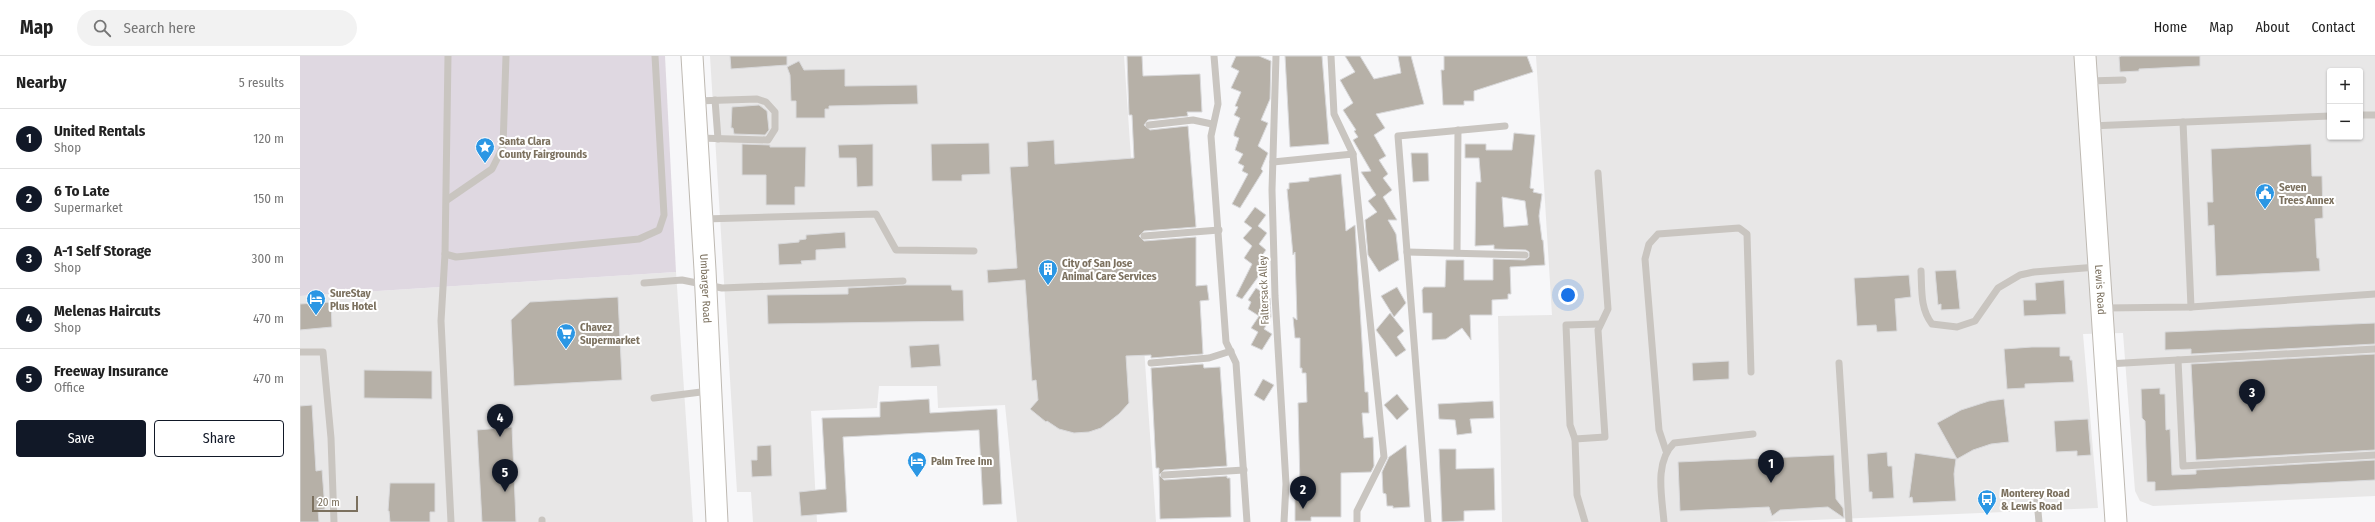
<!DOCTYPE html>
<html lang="en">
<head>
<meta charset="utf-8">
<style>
  :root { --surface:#fff; --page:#f2f2f2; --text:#222; --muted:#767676; --line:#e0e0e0; --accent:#111827 }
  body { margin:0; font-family:"Fira Sans Condensed",sans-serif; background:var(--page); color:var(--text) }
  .controls { position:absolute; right:12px; top:12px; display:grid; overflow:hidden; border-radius:4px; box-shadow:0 1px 3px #0004 }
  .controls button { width:36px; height:36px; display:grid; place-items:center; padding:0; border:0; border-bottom:1px solid var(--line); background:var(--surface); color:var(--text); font:20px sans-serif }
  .scale { position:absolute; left:12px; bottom:10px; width:46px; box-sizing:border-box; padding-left:4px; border:2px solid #7c715f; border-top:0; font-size:11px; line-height:14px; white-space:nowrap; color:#7c715f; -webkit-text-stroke:3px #fff; paint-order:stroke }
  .you { position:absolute; left:1268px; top:239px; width:14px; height:14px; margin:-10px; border:3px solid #fff; border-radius:50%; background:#1a73e8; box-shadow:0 0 0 6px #1a73e833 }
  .badge { display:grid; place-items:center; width:26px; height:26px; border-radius:50%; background:var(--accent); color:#fff; font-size:13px; font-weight:700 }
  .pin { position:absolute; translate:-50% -33px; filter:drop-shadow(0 1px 2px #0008) }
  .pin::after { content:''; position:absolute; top:21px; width:14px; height:12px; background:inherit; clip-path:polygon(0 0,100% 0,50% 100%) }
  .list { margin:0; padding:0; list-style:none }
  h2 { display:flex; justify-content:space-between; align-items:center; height:52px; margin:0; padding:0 16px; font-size:17px }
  h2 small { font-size:13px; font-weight:400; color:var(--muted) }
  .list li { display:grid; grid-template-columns:26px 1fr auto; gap:12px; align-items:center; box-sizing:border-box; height:60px; padding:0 16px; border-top:1px solid var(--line) }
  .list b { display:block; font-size:15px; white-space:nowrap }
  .list p { margin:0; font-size:13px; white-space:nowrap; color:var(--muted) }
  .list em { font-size:13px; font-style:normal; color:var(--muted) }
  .actions { display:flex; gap:8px; padding:12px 16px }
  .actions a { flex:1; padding:9px 0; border:1px solid var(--accent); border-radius:4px; text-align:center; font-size:14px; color:var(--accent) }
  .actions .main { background:var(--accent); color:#fff }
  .icon { flex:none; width:22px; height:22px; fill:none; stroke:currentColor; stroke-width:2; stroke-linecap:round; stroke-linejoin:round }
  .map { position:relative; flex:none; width:2075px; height:466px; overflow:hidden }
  header { display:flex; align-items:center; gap:24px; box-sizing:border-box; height:56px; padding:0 20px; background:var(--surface); border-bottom:1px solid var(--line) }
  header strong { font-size:19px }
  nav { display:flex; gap:22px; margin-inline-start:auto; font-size:14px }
  .search { width:280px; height:36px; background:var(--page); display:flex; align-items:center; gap:10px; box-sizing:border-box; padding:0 14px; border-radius:22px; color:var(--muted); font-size:15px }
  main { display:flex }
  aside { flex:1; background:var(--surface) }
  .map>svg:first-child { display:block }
  .built { fill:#e8e7e7; fill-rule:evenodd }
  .green { fill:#dfd8e1 }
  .building { fill:#b6b0a7; stroke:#d9d9db; fill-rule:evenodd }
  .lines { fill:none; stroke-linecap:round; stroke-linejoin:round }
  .secondary-casing { stroke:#beb9b2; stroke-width:23 }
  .lane { stroke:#c9c5c0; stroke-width:7 }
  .secondary { stroke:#fff; stroke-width:21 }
  .labels { text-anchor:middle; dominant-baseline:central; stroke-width:4; stroke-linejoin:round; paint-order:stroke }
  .poi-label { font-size:11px; font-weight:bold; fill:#7c715f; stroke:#fff; text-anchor:start }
  .street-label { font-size:11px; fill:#7c715f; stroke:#fff }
</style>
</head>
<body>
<header>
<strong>Map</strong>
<div class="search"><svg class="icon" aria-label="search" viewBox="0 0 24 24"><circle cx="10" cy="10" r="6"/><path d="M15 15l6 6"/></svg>Search here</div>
<nav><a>Home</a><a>Map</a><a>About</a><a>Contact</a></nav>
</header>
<main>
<aside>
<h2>Nearby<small>5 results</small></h2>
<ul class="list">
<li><span class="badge">1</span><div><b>United Rentals</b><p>Shop</p></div><em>120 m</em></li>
<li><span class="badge">2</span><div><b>6 To Late</b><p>Supermarket</p></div><em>150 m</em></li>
<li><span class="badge">3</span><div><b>A-1 Self Storage</b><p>Shop</p></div><em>300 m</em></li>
<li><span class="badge">4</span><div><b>Melenas Haircuts</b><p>Shop</p></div><em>470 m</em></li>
<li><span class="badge">5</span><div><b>Freeway Insurance</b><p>Office</p></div><em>470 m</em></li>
</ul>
<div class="actions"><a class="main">Save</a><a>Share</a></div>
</aside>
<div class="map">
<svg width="2075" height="466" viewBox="0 0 2075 466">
  <rect width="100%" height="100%" fill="#f7f7f9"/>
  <g class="built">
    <polygon points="410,0 824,0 856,466 717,466 705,349 638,352 637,330 579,330 577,352 511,355 517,466 453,466 451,436 437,436"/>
    <path d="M1236 0H2075V440L1853 450 1840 445 1835 435 1823 277 1783 278 1798 452 1464 466H1202L1198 260 1252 259ZM2030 15H2060V81H2030Z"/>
    <polygon points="376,216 393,466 0,466 0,240"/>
  </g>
  <polygon class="green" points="0,0 365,0 376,216 0,240"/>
  <g class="building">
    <polygon points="430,0 487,0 487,9 431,13"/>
    <polygon points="827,0 842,0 843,20 900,18 902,56 887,56 888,60 848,64 844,69 850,74 888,70 896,171 844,175 839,180 844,185 896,181 896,230 907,229 909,244 900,245 903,298 851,302 851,299 826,300 829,347 819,358 801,372 789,376 774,377 759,373 747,365 746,366 730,353 738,344 736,324 732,325 725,224 688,227 687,214 717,212 710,111 728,110 727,86 754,84 755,108 834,102 832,59 829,59"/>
    <polygon points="936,0 959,0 971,5 970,43 961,64 968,67 958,90 968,97 961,113 963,115 940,152 932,148 948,118 942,115 944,110 938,107 943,98 935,94 939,82 934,80 934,77 940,62 934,59 938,51 935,50 941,36 931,32 939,15 931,11"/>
    <polygon points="985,0 1022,0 1029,88 990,91"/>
    <polygon points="1045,0 1060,0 1074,23 1101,17 1098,0 1111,0 1124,48 1076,58 1085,72 1074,79 1086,100 1079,104 1088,118 1083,122 1092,134 1083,141 1097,164 1088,164 1096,178 1099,204 1079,216 1068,199 1065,164 1077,156 1068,145 1076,139 1061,116 1071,115 1053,84 1058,81 1054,75 1056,74 1043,54 1053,47 1040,24 1055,16"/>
    <polygon points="1144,0 1227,0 1233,16 1174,35 1174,45 1164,45 1164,49 1143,49 1141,14 1144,14"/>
    <polygon points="1821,0 1900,0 1900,10 1839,13 1839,15 1820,16 1819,1"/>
    <polygon points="499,5 504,14 545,13 545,30 617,29 618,48 529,50 529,53 525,53 525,62 496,62 496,45 491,45 490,19 487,11"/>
    <polygon points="459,49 467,55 469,74 465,79 434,78 433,72 431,72 432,51"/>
    <path d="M1214 77 1235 79 1230 132 1234 133 1233 136 1242 138 1239 160 1242 184H1243L1245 209 1210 211 1211 238H1208V243L1192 244V259H1170L1171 284 1162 272 1146 283 1132 284V257H1123L1122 234 1124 231H1145L1146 204H1164V224H1193V203L1225 204 1229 201V196L1226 194 1194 193V189L1175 190 1176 126H1181L1179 102H1165V88H1186V94H1212ZM1202 141 1225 145 1228 169 1204 171Z"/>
    <polygon points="689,87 690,118 662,119 662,125 632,125 631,88"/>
    <polygon points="442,88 470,89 470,91 506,91 505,131 495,131 495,149 466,149 466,119 442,119"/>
    <polygon points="573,88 573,130 557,131 556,102 539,102 538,89"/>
    <polygon points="2011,88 2012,120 2022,120 2023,162 2015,163 2017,202 2019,202 2020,215 1916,220 1914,169 1908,170 1907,146 1913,146 1911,93"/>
    <polygon points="1111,97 1128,97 1129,125 1113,126"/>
    <polygon points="1041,118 1046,175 1055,169 1065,336 1068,336 1069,357 1062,357 1064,382 1073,381 1074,410 1071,416 1041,417 1041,461 1011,461 1011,465 995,465 995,426 1000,429 998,347 1007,346 1006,317 1002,317 1002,312 1000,312 1000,282 995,282 993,261 997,264 995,196 993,199 987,133 989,133 989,127 1009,125 1009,122"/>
    <polygon points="955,151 966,159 958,170 967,177 959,188 966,194 958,205 966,210 942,243 936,240 952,208 944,202 952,190 943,182 952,172 944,166"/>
    <polygon points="545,176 546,192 516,194 516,204 501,205 502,208 479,209 478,188 499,186 499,184 506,183 506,179"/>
    <polygon points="1656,214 1660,253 1641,254 1641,248 1638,249 1635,215"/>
    <polygon points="1609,219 1611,241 1595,243 1597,275 1577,276 1576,269 1557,270 1554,222"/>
    <polygon points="1764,224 1766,258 1724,260 1723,244 1736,244 1735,227"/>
    <polygon points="605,229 651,229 652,234 663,234 664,265 468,268 467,239 548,238 548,232"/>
    <polygon points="1097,231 1106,247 1094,261 1081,240"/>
    <polygon points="956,232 969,241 967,246 970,242 971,261 964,273 972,278 962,294 951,289 958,276 951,272 959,260 948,253 951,246 948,244"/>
    <polygon points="318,241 322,324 214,330 211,264 230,246"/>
    <polygon points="31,246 32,271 0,274 0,248"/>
    <polygon points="1090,257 1104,275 1097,281 1106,294 1096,301 1076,274"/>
    <polygon points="2075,267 2075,288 1891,298 1891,293 1865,294 1865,276"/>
    <polygon points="639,288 641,310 611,312 609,290"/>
    <polygon points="1732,291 1760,291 1760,300 1770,300 1770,304 1772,304 1774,326 1725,328 1725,332 1707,333 1704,293"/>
    <polygon points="2075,298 2075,394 1896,404 1891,308"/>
    <polygon points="1429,305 1429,323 1393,325 1392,307"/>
    <polygon points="903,308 904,312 920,311 927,410 864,414 859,419 859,412 856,412 851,312"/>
    <polygon points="64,314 132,315 132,343 64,342"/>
    <polygon points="963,323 974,329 964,345 954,339"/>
    <polygon points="1860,332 1860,338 1865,338 1866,374 1870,373 1872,419 1896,418 1896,414 2075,404 2075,424 1855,435 1855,426 1847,426 1845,365 1842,362 1841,333"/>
    <polygon points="1097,338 1109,353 1097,364 1084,349"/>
    <polygon points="629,343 630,357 697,353 702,448 683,449 679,374 543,381 547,456 501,460 499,436 526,433 522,362 580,361 580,346"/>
    <polygon points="1704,343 1709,386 1691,388 1673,394 1657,403 1637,367 1661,354 1689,345"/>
    <polygon points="1193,345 1194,362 1170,363 1172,377 1157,379 1155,364 1139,363 1138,348"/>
    <polygon points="12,349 16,415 22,414 25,453 18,454 19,466 0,466 0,350"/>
    <polygon points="1788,363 1791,399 1777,400 1777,395 1756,396 1754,365"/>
    <polygon points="212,371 216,466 182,466 177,374"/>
    <polygon points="471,389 472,420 452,421 451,404 457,404 457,390"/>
    <polygon points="1106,389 1110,451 1093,452 1093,450 1087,450 1086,438 1083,437 1082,416 1089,401"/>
    <polygon points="1139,393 1156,393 1156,413 1194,412 1195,454 1164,455 1164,465 1142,466"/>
    <polygon points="1587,396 1588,410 1592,410 1594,442 1572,443 1572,436 1569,436 1567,398"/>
    <polygon points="1615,397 1656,403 1654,418 1656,445 1613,447 1612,441 1609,442"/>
    <polygon points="1534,399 1536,443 1543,452 1544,462 1528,451 1480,454 1472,460 1469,451 1380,455 1378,406"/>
    <polygon points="859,419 864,424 927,420 927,422 930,422 931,461 860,463"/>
    <polygon points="90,427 135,427 135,456 130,456 130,466 90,466 89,455 88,455"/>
  </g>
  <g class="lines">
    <g class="secondary-casing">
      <g id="secondary">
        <path id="s1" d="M392 0 405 214 417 466"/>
        <path id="s2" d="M1785 0 1816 466"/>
      </g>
    </g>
    <g class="lane">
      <polyline points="148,0 145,198 156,201 339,183 359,174 364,159 355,0"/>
      <polyline points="914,0 918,48 911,80 926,286 936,307 947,466"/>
      <polyline points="976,0 972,134 975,240 986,428 984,466"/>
      <polyline points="1031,0 1034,58 1053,98"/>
      <polyline points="1788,25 1823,24"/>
      <polyline points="415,44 418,83"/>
      <polyline points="396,45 457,43 466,46 475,56 475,73 468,84 399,82"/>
      <polyline points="2060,59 2075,59"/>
      <polyline points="1883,66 1891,251"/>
      <polyline points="849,69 893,64 912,68"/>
      <polyline points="1790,70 2030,60"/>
      <polyline points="973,106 1053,98 1084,401 1057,455 1057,466"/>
      <polyline points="147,144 192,113 203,91 206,0"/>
      <polyline points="404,163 576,158 596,194 674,195"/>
      <polyline points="844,180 919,174"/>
      <polyline points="1107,196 1225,199"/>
      <polyline points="1157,197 1158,74"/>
      <polyline points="145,198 141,265 151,466"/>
      <path d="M1621 215C1622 233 1620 253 1632 268L1657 271 1675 265 1698 232 1720 219 1734 216 1797 211"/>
      <polyline points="344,227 382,224 422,232 603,225"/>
      <polyline points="1804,252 1891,251 2075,238"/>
      <polyline points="0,296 23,296 31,382 34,466"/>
      <polyline points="1878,304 1883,410 2075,399"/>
      <polyline points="851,307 909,302 931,295"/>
      <polyline points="1539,307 1549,466"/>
      <polyline points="1807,308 2075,293"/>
      <polyline points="354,342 409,335"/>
      <polyline points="1275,383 1305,381 1298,274 1308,253 1298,117"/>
      <polyline points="1366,395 1359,374 1345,203 1349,188 1358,178 1439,172 1447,178 1451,316"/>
      <polyline points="864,419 944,414"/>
      <polyline points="1737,445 1739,466"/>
      <polyline points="242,464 242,466"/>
      <polyline points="1128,466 1098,80 1205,70"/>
      <polyline points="1285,466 1277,439 1275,383 1270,369 1266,269 1300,268"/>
      <path d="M1364 466C1362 441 1354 406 1374 387L1453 378"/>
    </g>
    <use href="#secondary" class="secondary"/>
  </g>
  <defs>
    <g id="sight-pin" transform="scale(1)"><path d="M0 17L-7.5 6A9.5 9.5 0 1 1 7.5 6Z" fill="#2c97e4" stroke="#fff"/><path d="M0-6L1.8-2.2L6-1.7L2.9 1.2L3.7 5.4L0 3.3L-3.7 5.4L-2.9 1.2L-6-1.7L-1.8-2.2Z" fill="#fff"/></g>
    <g id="civic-pin" transform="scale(1)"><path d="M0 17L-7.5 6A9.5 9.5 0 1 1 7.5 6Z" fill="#2c97e4" stroke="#fff"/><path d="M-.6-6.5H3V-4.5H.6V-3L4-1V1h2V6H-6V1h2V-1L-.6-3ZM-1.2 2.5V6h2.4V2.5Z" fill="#fff"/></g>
    <g id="building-pin" transform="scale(1)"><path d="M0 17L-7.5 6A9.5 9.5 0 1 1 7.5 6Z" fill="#2c97e4" stroke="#fff"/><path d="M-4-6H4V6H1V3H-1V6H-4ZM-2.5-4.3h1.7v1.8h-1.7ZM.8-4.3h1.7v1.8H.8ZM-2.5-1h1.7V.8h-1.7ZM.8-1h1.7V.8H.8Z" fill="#fff"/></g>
    <g id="hotel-pin" transform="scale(1)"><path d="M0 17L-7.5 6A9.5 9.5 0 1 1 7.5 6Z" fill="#2c97e4" stroke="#fff"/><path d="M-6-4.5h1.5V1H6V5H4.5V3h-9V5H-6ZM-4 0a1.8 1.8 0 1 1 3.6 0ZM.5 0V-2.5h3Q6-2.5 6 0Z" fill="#fff"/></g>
    <g id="supermarket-pin" transform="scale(1)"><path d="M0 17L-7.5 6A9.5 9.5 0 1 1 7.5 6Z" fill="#2c97e4" stroke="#fff"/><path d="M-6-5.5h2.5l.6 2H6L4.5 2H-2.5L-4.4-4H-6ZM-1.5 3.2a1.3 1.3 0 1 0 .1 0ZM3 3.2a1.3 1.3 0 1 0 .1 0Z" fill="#fff"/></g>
    <g id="bus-pin" transform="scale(1)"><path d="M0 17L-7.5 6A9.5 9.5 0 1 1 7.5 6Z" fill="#2c97e4" stroke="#fff"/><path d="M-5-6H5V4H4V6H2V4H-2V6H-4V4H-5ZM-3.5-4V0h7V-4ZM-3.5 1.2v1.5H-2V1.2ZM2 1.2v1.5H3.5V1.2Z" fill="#fff"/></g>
  </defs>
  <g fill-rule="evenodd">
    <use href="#sight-pin" x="185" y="91"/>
    <use href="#civic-pin" x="1965" y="137"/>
    <use href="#building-pin" x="748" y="213"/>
    <use href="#hotel-pin" x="16" y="243"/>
    <use href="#supermarket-pin" x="266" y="277"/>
    <use href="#hotel-pin" x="617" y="405"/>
    <use href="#bus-pin" x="1687" y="443"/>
  </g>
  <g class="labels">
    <g class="poi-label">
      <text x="199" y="85">Santa Clara<tspan x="199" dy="13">County Fairgrounds</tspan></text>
      <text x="1979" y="131">Seven<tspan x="1979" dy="13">Trees Annex</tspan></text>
      <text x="762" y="207">City of San Jose<tspan x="762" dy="13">Animal Care Services</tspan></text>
      <text x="30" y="237">SureStay<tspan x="30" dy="13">Plus Hotel</tspan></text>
      <text x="280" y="271">Chavez<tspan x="280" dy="13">Supermarket</tspan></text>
      <text x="631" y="405">Palm Tree Inn</text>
      <text x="1701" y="437">Monterey Road<tspan x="1701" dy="13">&amp; Lewis Road</tspan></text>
    </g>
    <g class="street-label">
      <text stroke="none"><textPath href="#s1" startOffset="233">Umbarger Road</textPath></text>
      <text stroke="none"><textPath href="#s2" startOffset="234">Lewis Road</textPath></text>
      <text transform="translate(964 234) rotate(-92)">Faltersack Alley</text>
    </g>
  </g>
</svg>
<div class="controls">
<button>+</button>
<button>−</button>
</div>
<div class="scale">20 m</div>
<div class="you"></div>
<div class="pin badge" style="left:1471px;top:427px">1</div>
<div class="pin badge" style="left:1003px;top:453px">2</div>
<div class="pin badge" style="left:1952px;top:356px">3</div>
<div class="pin badge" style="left:200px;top:381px">4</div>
<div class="pin badge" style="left:205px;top:436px">5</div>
</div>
</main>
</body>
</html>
